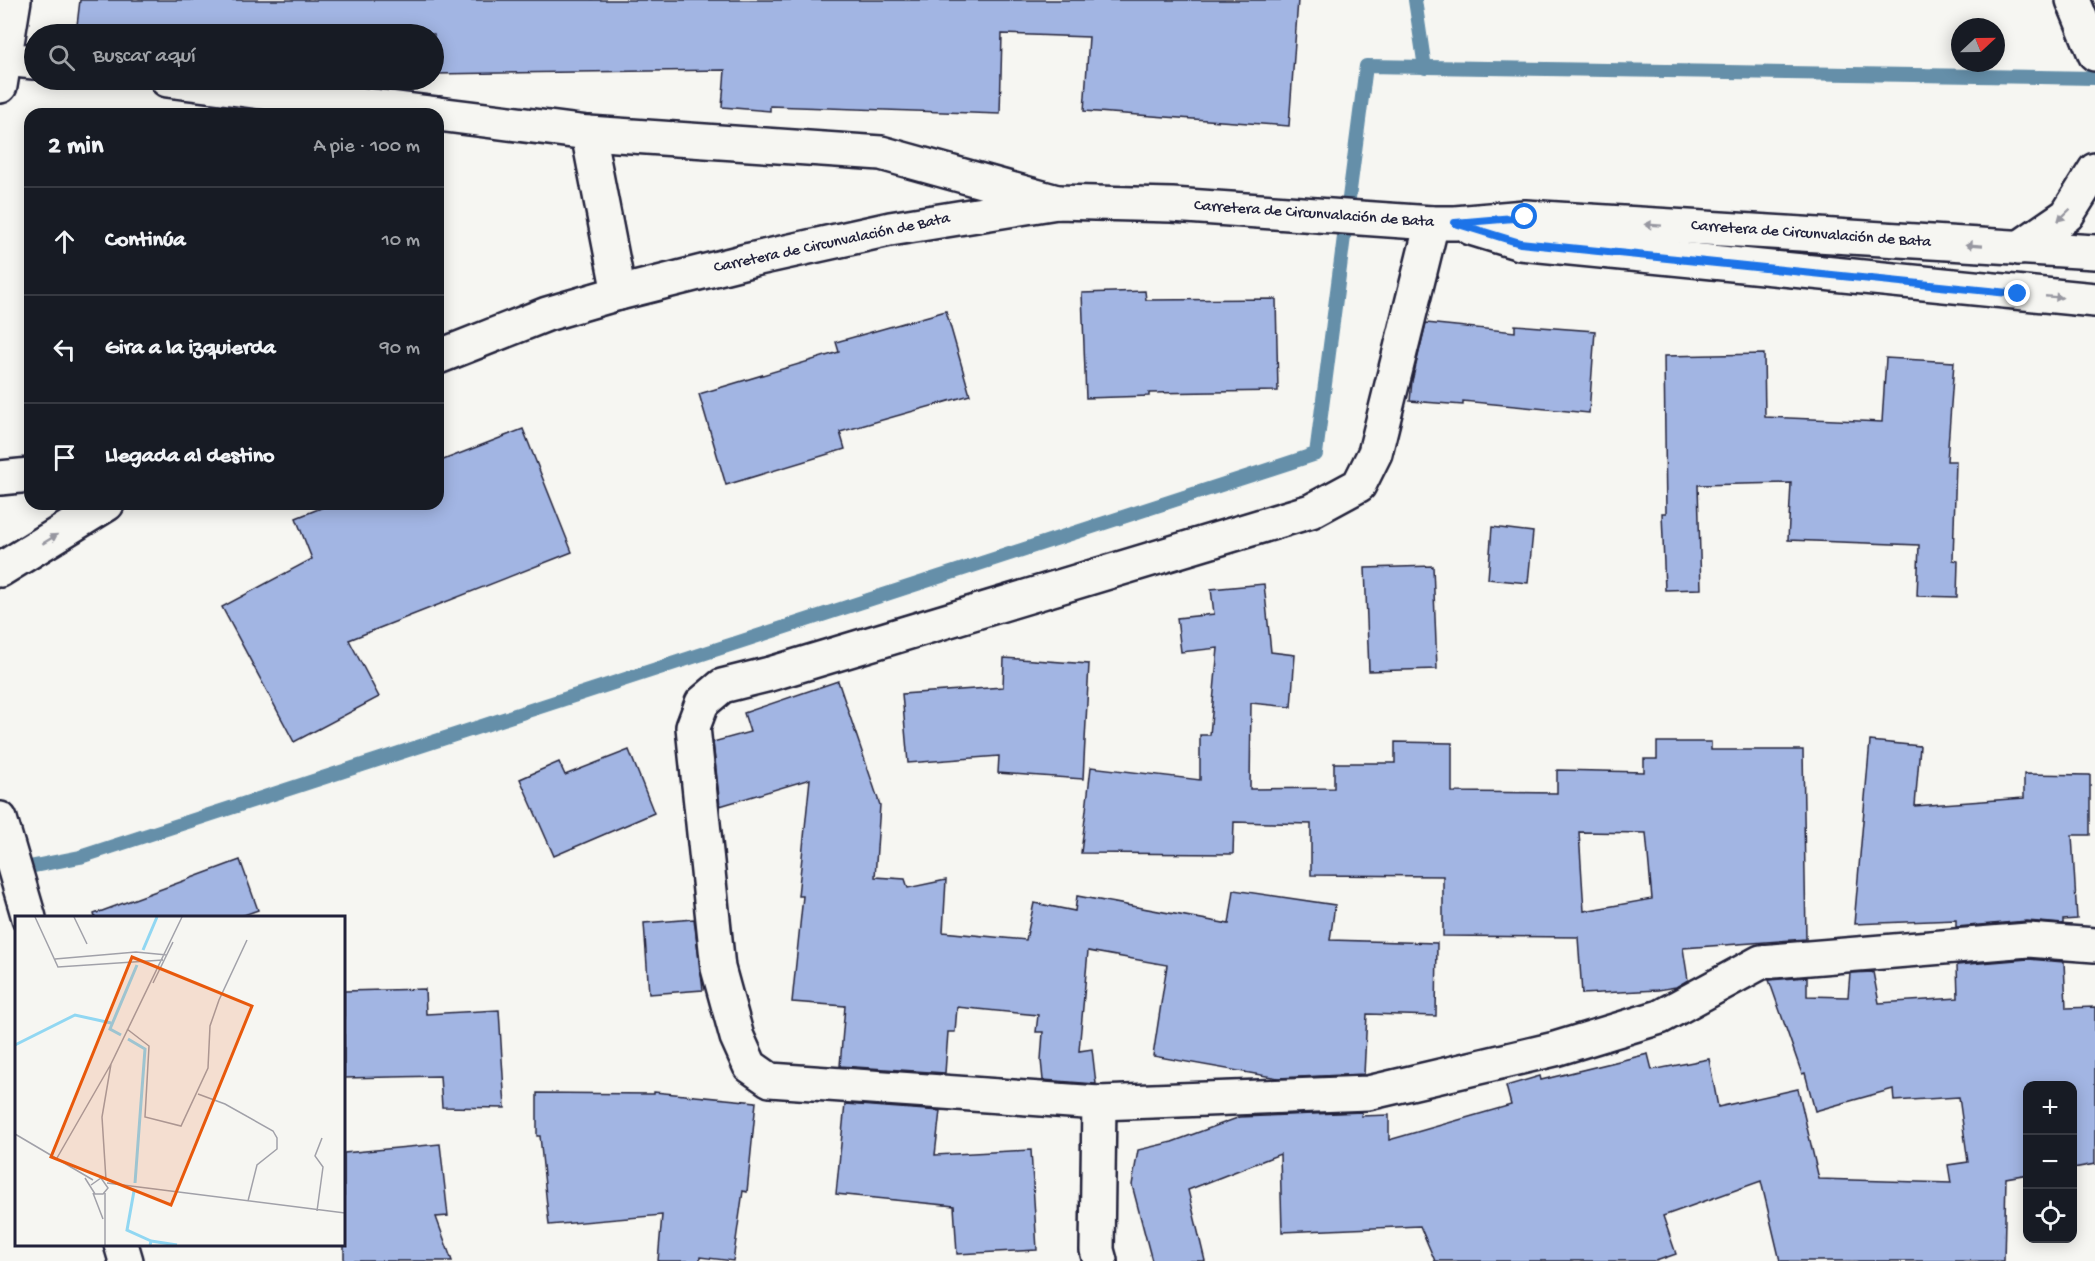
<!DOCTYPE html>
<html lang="es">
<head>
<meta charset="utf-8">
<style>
  :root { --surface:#171b24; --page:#20242c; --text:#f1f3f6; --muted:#9ea1a6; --line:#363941 }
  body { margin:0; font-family:"Gochi Hand",sans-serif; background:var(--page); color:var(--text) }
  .controls { position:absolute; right:18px; bottom:18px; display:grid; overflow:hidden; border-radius:12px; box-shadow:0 3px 15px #0003 }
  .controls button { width:54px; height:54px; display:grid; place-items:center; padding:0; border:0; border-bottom:2px solid var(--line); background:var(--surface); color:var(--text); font:30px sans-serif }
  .compass { position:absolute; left:1951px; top:18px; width:54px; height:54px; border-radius:50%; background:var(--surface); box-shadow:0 3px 15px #0003; rotate:68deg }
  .stop { position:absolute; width:18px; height:18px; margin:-14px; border:4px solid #1a73e8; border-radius:50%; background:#fff }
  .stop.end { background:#1a73e8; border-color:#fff; box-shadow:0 2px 6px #0008 }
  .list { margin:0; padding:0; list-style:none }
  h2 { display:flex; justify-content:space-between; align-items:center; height:78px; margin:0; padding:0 24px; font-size:26px }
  h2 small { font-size:20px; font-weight:400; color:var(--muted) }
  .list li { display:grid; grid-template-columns:39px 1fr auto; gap:18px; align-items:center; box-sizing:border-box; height:108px; padding:0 24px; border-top:2px solid var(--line) }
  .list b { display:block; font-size:22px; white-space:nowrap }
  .list em { font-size:20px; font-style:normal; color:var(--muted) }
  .icon { flex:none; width:33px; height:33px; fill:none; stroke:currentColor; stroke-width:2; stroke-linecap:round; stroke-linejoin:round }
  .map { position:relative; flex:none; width:2095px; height:1261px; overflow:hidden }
  .search { position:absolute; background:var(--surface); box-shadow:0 3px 15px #0003; left:24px; top:24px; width:420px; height:66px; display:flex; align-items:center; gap:15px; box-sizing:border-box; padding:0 21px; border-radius:33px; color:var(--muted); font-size:22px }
  .panel { position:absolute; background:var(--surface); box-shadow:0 3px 15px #0003; left:24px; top:108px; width:420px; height:402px; border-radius:18px }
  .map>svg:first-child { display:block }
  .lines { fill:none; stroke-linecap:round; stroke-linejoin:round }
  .stream { stroke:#658fa9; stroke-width:14 }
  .building { fill:#a2b5e3; stroke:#22223b; stroke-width:1.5; fill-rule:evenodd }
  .minor-casing { stroke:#22223b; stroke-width:38 }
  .major-casing { stroke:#22223b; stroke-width:38 }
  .minor { stroke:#f6f6f2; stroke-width:33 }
  .major { stroke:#f6f6f2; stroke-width:33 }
  .oneway { fill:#9797a0 }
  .route { stroke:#1a73e8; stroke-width:8 }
  .labels { text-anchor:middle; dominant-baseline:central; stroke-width:4.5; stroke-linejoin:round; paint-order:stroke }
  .street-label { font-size:16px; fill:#22223b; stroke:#f6f6f2 }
  .inset-river { fill:none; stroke:#91d7f2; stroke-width:3 }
  .inset-road { fill:none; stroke:#a1a1a9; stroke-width:1.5 }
  .view { fill:#e8590c; fill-opacity:0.15; stroke:#e8590c; stroke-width:3 }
  .inset-edge { fill:none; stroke:#22223b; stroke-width:3 }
</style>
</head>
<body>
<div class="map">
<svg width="2095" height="1261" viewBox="0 0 2095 1261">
  <rect width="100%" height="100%" fill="#f6f6f2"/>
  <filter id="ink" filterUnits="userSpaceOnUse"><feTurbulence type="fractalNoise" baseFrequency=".0167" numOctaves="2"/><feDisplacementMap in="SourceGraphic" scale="12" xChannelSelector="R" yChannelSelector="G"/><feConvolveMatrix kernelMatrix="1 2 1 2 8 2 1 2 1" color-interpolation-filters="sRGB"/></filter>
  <g filter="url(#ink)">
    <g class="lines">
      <g class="stream">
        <polyline points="1415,0 1425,68"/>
        <polyline points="14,870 80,857 1316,454 1366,66 2095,78"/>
      </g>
    </g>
    <g class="building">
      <polygon points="80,0 1298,0 1289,126 1084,111 1089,37 1002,34 1000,114 770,106 770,111 722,107 725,70 434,74 434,34 76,34"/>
      <polygon points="1145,291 1146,300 1276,299 1278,391 1149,393 1149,396 1086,398 1082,293"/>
      <polygon points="946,311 970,395 840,432 845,449 726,485 699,394 839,352 836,342"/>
      <polygon points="1426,323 1515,332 1515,325 1595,331 1589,413 1463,401 1463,405 1410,401 1412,381"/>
      <polygon points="1764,354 1765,417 1882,422 1886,358 1954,362 1947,461 1956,461 1953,560 1958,561 1957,597 1917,596 1919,545 1788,540 1791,483 1698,485 1701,589 1665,590 1662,513 1666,513 1664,356"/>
      <polygon points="523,429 572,552 349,640 379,697 294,742 222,607 312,559 296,518 331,504 438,504 438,462"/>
      <polygon points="1492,527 1533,532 1528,583 1488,579"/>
      <polygon points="1433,566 1437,669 1369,671 1365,568"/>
      <path d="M1264 584 1271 652 1295 655 1291 707 1251 703 1250 789 1334 788V763H1395V742L1452 743V792L1557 793V770L1644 772V759H1657V742H1711V750H1803L1806 939 1683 948 1688 980 1676 987 1658 990 1582 994 1578 937 1443 936V876L1311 875V824L1234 822 1233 854 1081 853 1091 767 1200 780V735H1210L1218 648 1181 652 1177 618 1214 614 1211 589ZM1579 832 1646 833 1652 899 1584 911Z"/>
      <polygon points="1004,658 1089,664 1083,779 998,773 999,756 908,763 902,694 1003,687"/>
      <polygon points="838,681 880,805 875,877 905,879 908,888 946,880 943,932 1026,940 1034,903 1075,911 1077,896 1229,924 1234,890 1335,905 1330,940 1437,943 1436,1016 1367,1014 1364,1074 1278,1078 1153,1056 1167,965 1088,951 1079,1051 1092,1049 1096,1084 1043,1080 1041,1060 1043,1032 1036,1032 1038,1015 957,1007 955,1032 948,1032 945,1073 840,1066 845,1006 792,1002 803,896 798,896 810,779 720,806 713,742 750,732 744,713"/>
      <polygon points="1870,741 1920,746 1915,806 2024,798 2024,774 2090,775 2090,835 2072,835 2077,919 2063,920 2063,924 2027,921 1956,927 1956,920 1854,924"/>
      <polygon points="629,750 654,813 554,856 520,779 559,762 565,775"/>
      <polygon points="240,860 258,910 236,918 95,918 94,914"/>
      <polygon points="694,919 703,990 649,994 644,923"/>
      <polygon points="2028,959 2064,962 2066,1008 2095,1007 2095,1164 2073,1168 2073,1086 2028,1086 2028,1174 2006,1178 2004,1261 1780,1261 1761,1181 1663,1216 1676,1254 1656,1261 1435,1261 1420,1226 1282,1232 1280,1154 1188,1190 1205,1261 1152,1261 1132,1185 1138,1150 1172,1142 1240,1117 1362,1112 1361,1116 1389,1115 1389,1140 1511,1105 1506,1086 1540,1076 1541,1080 1648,1054 1652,1070 1709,1059 1718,1107 1798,1089 1819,1179 1951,1183 1948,1165 1968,1162 1959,1097 1894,1101 1893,1089 1815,1111 1805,1073 1802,1074 1769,980 1807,977 1807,996 1848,997 1850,973 1873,972 1879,1003 1958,998 1957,965"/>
      <polygon points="425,989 426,1014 499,1010 505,1108 442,1107 440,1076 344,1078 344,991"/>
      <polygon points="654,1092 756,1102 747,1192 743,1191 733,1261 700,1257 700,1261 658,1261 662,1215 549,1225 540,1136 537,1136 537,1093 654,1094"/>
      <polygon points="845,1104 940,1111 935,1155 1031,1150 1037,1250 957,1254 954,1206 836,1194"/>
      <polygon points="440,1144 448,1216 436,1217 452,1261 344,1261 344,1153"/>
    </g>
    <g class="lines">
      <g class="minor-casing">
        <g id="minor">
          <polyline points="2073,0 2095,54"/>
          <polyline points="5,59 34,62"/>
          <polyline points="167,80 438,114"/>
          <polyline points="438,114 588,133 881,153 1057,202"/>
          <polyline points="1432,223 1375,453 1359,485 1311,511 770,674 722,686 702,703 693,727 718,968 737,1037 750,1066 770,1080 1099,1103 1368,1093 1555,1049 1660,1017 1761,962 2028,940 2095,945"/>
          <polyline points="1099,1103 1097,1250 1100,1261"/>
        </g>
      </g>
      <g class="major-casing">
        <g id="major">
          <polyline points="0,86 14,0"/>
          <polyline points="588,133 619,293"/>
          <polyline points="1471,228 1520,243 2095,300"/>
          <polyline points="2019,248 2067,215 2095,170"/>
          <polyline points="438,357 547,314 619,293 750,260 890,229 1057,202 1172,205 1432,223 1455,223 1525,217 2095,252"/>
          <polyline points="0,478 30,475"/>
          <polyline points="0,570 107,504"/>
          <polyline points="0,819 29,918"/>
          <polyline points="121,1244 126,1261"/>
        </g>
      </g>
      <use href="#minor" class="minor"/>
      <use href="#major" class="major"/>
    </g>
    <defs><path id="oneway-solid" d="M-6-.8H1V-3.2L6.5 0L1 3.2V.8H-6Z" transform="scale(1.5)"/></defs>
    <g class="oneway">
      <use href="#oneway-solid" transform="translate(2064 215) rotate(136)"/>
      <use href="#oneway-solid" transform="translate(1653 225) rotate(-176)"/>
      <use href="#oneway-solid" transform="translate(1974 245) rotate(-176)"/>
      <use href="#oneway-solid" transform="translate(2054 297) rotate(5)"/>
      <use href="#oneway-solid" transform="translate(50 539) rotate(-32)"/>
    </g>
  </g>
  <g class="lines" filter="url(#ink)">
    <polyline class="route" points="1525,217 1455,223 1520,243 2018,294"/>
  </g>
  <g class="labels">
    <g class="street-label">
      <text transform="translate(1314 215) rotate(4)">Carretera de Circunvalación de Bata</text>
      <text transform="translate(1811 235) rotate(4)">Carretera de Circunvalación de Bata</text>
      <text transform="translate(832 244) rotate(-12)">Carretera de Circunvalación de Bata</text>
    </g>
  </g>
  <g transform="translate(15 916)">
    <rect width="330" height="330" fill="#f6f6f2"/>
    <path class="inset-river" d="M128 34 142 1M106 119 95 113 122 49M113 123 130 133 120 267M0 129 60 99 96 107M119 275 112 314 136 325 135 329M136 325 162 329"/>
    <path class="inset-road" d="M20 1 43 51 148 44M59 1 72 28M40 43 121 36 152 39M138 67 158 26M112 113 134 130 130 201 166 210 193 152 195 110 204 84 232 24M183 178 210 188 258 215 262 222V233L242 249 233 285M0 218 78 264M42 242 96 148M70 262 80 278H88L93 272 86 262 76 269M91 264 87 201 96 148 167 1M92 267 330 297M78 277 88 303M90 277V329M302 295 308 251 300 240 307 222"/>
    <path class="view" d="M117 41 237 90 156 289 36 241Z"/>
    <rect width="330" height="330" class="inset-edge"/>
  </g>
</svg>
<div class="controls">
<button>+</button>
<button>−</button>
<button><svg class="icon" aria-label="locate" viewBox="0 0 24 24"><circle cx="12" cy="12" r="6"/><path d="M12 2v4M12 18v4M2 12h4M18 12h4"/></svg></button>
</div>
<svg class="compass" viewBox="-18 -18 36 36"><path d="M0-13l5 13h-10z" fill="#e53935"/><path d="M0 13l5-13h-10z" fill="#9ea1a6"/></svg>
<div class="stop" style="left:1525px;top:217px"></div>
<div class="stop end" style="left:2018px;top:294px"></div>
<div class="search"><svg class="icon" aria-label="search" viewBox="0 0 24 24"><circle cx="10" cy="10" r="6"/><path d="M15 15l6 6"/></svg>Buscar aquí</div>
<section class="panel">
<h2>2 min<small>A pie · 100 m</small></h2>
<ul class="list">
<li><svg class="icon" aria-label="ahead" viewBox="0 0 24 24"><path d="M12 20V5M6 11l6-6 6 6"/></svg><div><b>Continúa</b></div><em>10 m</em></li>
<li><svg class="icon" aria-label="left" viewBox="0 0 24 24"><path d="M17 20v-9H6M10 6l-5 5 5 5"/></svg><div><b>Gira a la izquierda</b></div><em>90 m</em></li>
<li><svg class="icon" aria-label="arrive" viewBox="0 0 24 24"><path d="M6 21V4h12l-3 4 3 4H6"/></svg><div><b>Llegada al destino</b></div></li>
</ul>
</section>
</div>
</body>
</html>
